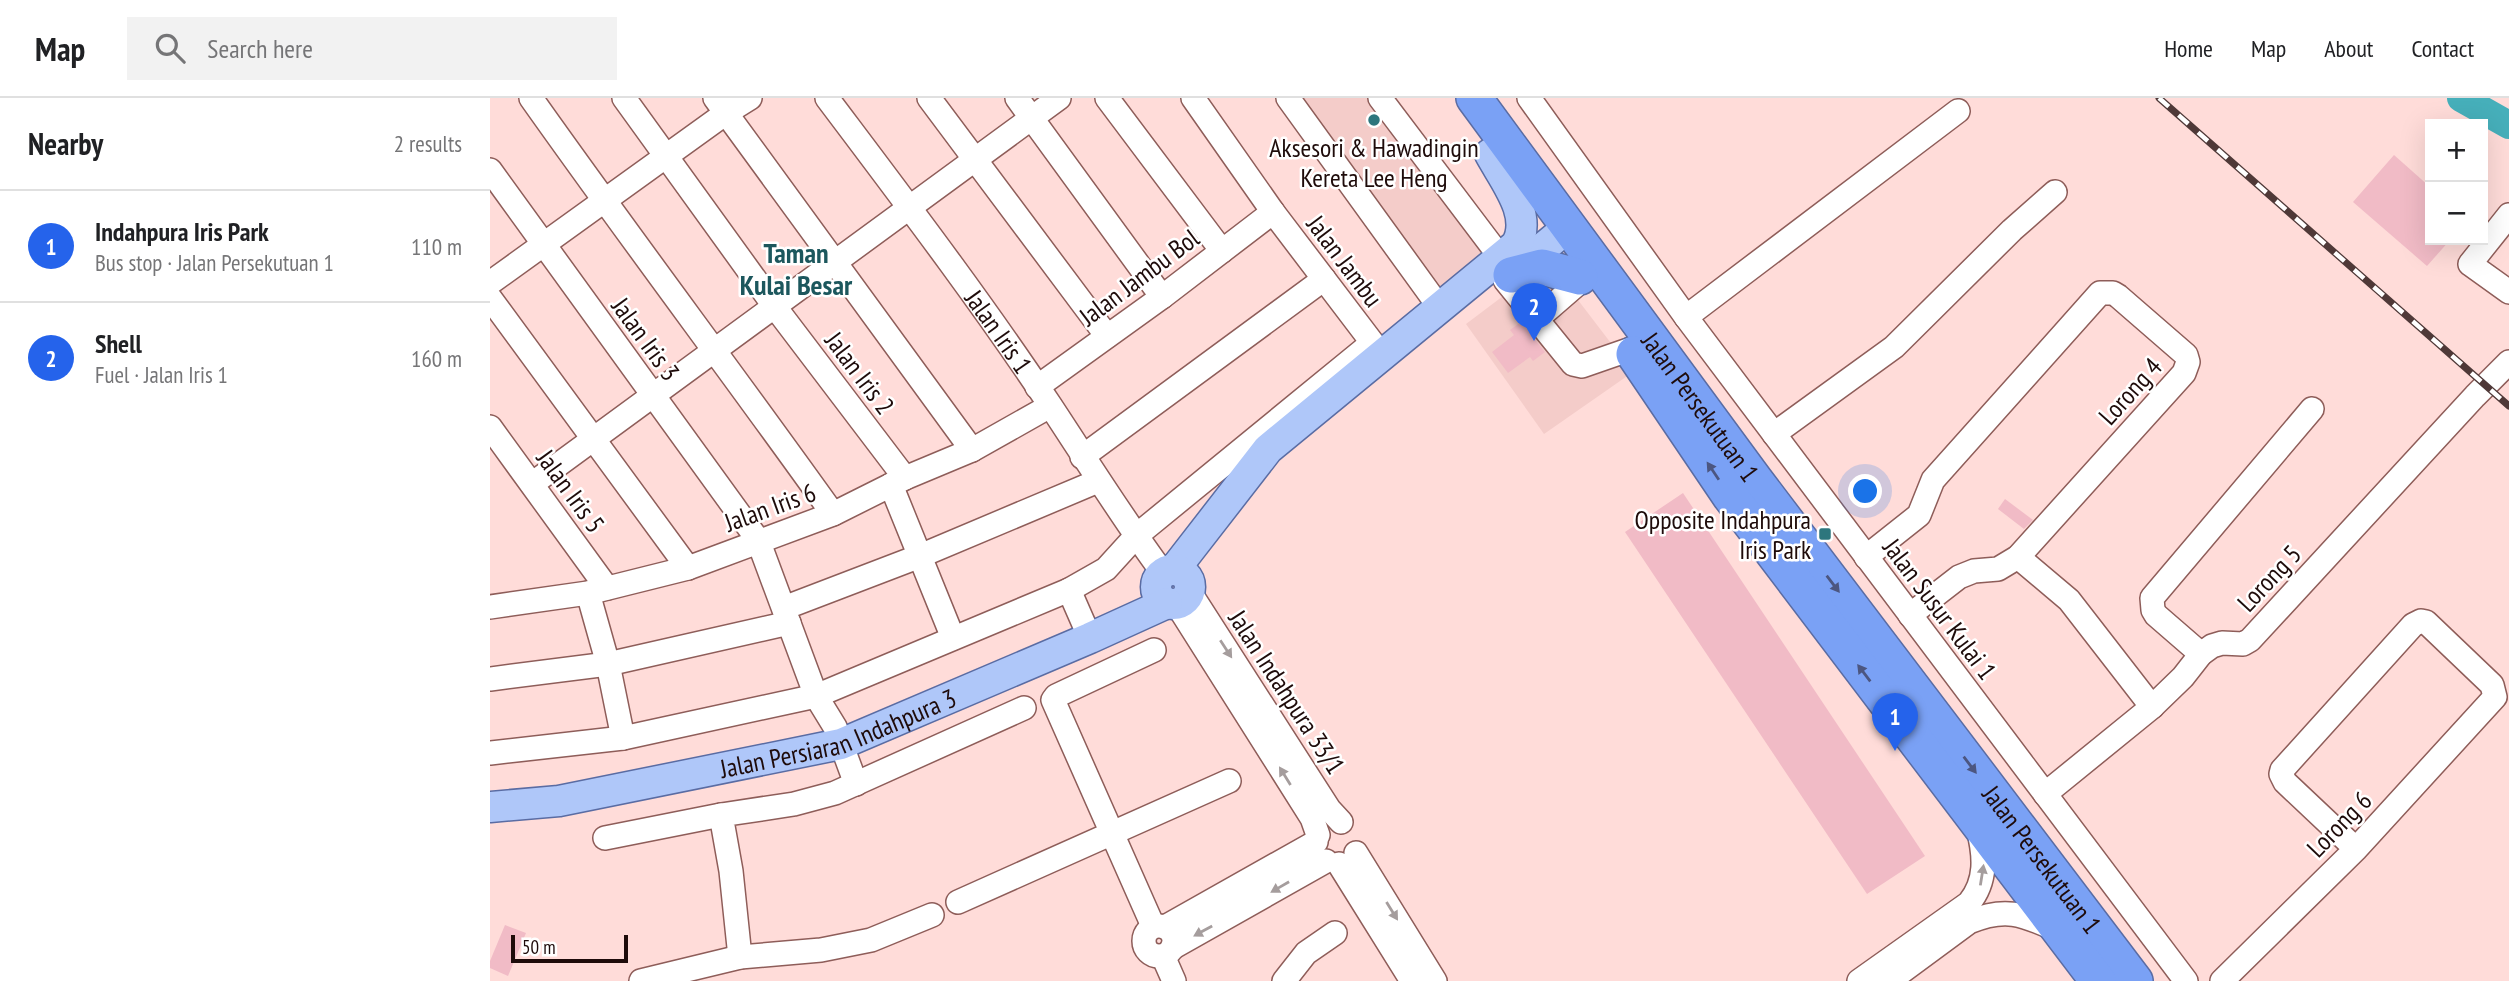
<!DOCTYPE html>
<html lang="en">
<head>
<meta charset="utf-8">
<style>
  :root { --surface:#fff; --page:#f2f2f2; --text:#202124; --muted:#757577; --line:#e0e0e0; --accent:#2563eb }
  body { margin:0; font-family:"PT Sans Narrow",sans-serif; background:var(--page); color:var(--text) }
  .controls { position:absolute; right:21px; top:21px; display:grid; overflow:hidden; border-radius:0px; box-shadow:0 7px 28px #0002 }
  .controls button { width:63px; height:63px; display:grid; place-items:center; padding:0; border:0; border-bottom:2px solid var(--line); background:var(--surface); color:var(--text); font:35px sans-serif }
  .scale { position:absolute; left:21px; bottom:18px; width:117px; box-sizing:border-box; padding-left:7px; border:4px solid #1e0b0a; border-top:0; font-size:19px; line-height:24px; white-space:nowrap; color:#1e0b0a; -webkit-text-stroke:5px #fff; paint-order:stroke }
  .you { position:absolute; left:1376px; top:394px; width:24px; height:24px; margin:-18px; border:5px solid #fff; border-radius:50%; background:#1a73e8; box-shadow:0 0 0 10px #1a73e833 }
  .badge { display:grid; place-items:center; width:46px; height:46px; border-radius:50%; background:var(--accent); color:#fff; font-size:23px; font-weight:700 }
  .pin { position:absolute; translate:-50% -58px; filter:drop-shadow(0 2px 4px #0008) }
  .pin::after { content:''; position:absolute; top:37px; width:24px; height:21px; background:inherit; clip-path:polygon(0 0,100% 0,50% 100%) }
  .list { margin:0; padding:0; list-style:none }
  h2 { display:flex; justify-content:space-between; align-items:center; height:91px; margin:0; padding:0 28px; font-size:30px }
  h2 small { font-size:23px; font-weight:400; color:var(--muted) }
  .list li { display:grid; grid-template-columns:46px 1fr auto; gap:21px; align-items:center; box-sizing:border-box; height:112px; padding:0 28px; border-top:2px solid var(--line) }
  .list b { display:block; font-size:26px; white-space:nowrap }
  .list p { margin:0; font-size:23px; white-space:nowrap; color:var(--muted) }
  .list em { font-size:23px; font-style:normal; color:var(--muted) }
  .icon { flex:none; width:38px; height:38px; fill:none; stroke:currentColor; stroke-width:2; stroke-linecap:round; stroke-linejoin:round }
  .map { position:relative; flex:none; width:2019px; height:883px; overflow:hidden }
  header { display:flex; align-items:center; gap:42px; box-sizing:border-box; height:98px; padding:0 35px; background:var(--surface); border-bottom:2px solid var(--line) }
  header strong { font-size:33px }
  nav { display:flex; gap:38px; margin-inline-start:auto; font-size:24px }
  .search { width:490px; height:63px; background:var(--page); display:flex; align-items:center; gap:18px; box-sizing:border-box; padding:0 24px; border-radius:0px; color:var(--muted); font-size:26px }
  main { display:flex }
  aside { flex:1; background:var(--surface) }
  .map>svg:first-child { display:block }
  .built { fill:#f4ccc9 }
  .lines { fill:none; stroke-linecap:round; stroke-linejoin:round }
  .river { stroke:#46afba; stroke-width:28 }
  .building { fill:#f1bbc6 }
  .minor-casing { stroke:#8e5d59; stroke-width:26 }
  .major-casing { stroke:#5a6ca3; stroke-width:33 }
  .highway-casing { stroke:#5a6ca3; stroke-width:38 }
  .minor { stroke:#fff; stroke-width:23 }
  .major { stroke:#afc7f9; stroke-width:30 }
  .highway { stroke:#7aa1f5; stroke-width:35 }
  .rail-casing { stroke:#4f3938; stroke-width:7 }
  .rail { stroke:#fff; stroke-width:4.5; stroke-dasharray:13; stroke-linecap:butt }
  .oneway { fill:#4c5680 }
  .oneway2 { fill:#a59d9d }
  .poi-dot { fill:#2d767d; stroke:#fff; stroke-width:2.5 }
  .labels { text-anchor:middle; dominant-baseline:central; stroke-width:5; stroke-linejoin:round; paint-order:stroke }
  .poi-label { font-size:26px; fill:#1e0b0a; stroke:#fff }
  .street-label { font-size:26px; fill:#1e0b0a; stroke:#fff }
  .neighbourhood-label { font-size:28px; font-weight:bold; fill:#1c575d; stroke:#fff }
</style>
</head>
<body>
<header>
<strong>Map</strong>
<div class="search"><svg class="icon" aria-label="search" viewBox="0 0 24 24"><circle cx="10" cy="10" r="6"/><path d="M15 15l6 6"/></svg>Search here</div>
<nav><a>Home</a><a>Map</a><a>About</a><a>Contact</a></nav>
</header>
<main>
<aside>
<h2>Nearby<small>2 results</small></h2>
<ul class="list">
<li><span class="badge">1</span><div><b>Indahpura Iris Park</b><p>Bus stop · Jalan Persekutuan 1</p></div><em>110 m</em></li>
<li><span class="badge">2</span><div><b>Shell</b><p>Fuel · Jalan Iris 1</p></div><em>160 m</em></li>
</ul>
</aside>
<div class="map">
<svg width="2019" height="883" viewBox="0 0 2019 883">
  <rect width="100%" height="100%" fill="#ffdcd9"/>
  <g class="built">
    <polygon points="804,0 883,0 1000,156 950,199"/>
    <polygon points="1045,174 1075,185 1143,274 1054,336 976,226"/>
  </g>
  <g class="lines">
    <polyline class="river" points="1971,0 2019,27"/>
  </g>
  <g class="building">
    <polygon points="1904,57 1940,89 1940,142 1960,142 1937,168 1863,104"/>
    <polygon points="1031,224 1055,254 1043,263 1040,259 1018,275 1002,254 1024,237 1020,232"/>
    <polygon points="1193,395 1435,758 1377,796 1135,434"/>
    <polygon points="1515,401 1543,422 1534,431 1508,411"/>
    <polygon points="15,827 36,835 18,878 0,870 0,863"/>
  </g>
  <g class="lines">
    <g class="minor-casing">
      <g id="minor">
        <path d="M41 0C140 140 243 276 343 416"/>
        <polyline points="134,0 285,209 415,380"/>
        <polyline points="225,0 482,352"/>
        <path id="s1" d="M337 0C413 101 490 202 560 307 597 363 633 421 673 475"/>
        <polyline points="439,0 617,238"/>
        <polyline points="527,0 672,199"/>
        <polyline points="617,0 732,153"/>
        <polyline points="703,0 783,114 891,256"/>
        <polyline points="798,0 950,210"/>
        <polyline points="890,0 1011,160"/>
        <polyline points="1039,0 1196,219 1696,883"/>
        <polyline points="0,72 268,442 326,598 345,629 366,686"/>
        <polyline points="2019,117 1980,166 2019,194"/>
        <polyline points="1015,182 1083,266 1092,268 1141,251"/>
        <polyline points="0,185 236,15 260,0"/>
        <polyline points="0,200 198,470"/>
        <polyline points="1196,219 1468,13"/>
        <polyline points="1047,221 1092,182"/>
        <polyline points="547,289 672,199 783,114"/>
        <polyline points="0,329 117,490"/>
        <polyline points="1284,336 1404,249 1522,132 1565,94"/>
        <polyline points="592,359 834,181"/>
        <polyline points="42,386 569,0"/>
        <polyline points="401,387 463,540"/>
        <polyline points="1376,459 1429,417 1443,382 1610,195 1623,195 1628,198 1696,257 1698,264 1694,275 1528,459 1508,471 1484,473 1469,479 1420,517"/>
        <polyline points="1528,459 1579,502 1662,609"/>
        <polyline points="579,492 600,540"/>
        <polyline points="699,493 839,711 851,724"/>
        <polyline points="98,495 118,566 133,640"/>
        <polyline points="686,505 822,720 828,737"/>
        <polyline points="0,509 98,495 198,470 343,416 415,380 482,352 560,308"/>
        <polyline points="294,510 430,458 608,383"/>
        <polyline points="1711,556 1666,517 1663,512 1662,500 1822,311"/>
        <polyline points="0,581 118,566 299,525"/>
        <polyline points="0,655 133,640 326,598 579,492 616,471 646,438 882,245"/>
        <polyline points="1555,696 1662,609 1693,579 1711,556 1722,548 1732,545 1753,546 1760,542 1985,298 2019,264"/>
        <polyline points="115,740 231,717"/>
        <polyline points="866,755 945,883"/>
        <polyline points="849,766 922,883"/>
        <polyline points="468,804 739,683"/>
        <circle cx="669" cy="843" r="15"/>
        <polyline points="663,828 563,602 566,598 664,552"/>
        <polyline points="675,829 826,744"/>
        <polyline points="682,850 836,763"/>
        <polyline points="673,858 684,883"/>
        <polyline points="250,859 241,773 231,717 304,706 345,695 534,610"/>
        <polyline points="151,883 250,859 331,852 381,842 442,817"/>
        <polyline points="794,883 816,855 845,835"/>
        <path d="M1369 883 1479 805C1497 783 1495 758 1488 730"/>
        <path d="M1399 883 1479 824C1515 809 1532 816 1565 831"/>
        <polyline points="1732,883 1866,751 2005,599 2002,587 1936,524 1931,523 1923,527 1792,672 1791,676 1795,684 1866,751"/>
      </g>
    </g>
    <g class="major-casing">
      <g id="major">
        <polyline points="1019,178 1065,140"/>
        <path d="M684 472 778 351 1026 147C1044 118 1014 82 1000 56"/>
        <circle cx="683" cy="489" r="17"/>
        <path id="s2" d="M0 709 69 703 351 646 600 540 677 505"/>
      </g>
    </g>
    <g class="highway-casing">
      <g id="highway">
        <path id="s3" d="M984 0 1265 382 1645 883"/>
        <polyline points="1021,177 1052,169 1090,179"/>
        <polyline points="1144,256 1240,398 1608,883"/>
      </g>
    </g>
    <use href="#minor" class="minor"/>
    <use href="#major" class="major"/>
    <use href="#highway" class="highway"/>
    <g class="rail-casing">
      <polyline id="rail" points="1669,0 2019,308"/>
    </g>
    <use href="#rail" class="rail"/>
  </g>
  <defs><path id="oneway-solid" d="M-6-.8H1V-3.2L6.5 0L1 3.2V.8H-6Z" transform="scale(1.75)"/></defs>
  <g class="oneway">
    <use href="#oneway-solid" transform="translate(1223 373) rotate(-124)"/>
    <use href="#oneway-solid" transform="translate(1343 486) rotate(53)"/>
    <use href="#oneway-solid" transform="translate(1374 575) rotate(-127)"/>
    <use href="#oneway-solid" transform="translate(1480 667) rotate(53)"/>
  </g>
  <g class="oneway2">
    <use href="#oneway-solid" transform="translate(736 551) rotate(57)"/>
    <use href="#oneway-solid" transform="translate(795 678) rotate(-122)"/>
    <use href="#oneway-solid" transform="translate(1492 777) rotate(-81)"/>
    <use href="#oneway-solid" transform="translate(790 789) rotate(150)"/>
    <use href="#oneway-solid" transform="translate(902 813) rotate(58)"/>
    <use href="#oneway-solid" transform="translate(713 833) rotate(151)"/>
  </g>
  <g class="poi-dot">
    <circle cx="884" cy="22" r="7"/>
    <rect x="1328" y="429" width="14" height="14" rx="3.5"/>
  </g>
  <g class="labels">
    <g class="poi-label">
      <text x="884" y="49">Aksesori &amp; Hawadingin<tspan x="884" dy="30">Kereta Lee Heng</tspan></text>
      <text x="1321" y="421" text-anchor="end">Opposite Indahpura<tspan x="1321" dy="30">Iris Park</tspan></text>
    </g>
    <g class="street-label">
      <text transform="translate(855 163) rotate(53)">Jalan Jambu</text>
      <text transform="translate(649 179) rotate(-37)">Jalan Jambu Bol</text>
      <text stroke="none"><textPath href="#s1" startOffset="290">Jalan Iris 1</textPath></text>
      <text transform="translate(156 241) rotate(54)">Jalan Iris 3</text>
      <text transform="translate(370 275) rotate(53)">Jalan Iris 2</text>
      <text transform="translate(1640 293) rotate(-48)">Lorong 4</text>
      <text stroke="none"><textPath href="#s3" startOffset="383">Jalan Persekutuan 1</textPath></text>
      <text transform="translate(81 393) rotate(54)">Jalan Iris 5</text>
      <text transform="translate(280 409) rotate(-20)">Jalan Iris 6</text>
      <text transform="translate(1779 480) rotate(-47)">Lorong 5</text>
      <text transform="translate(1450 511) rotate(53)">Jalan Susur Kulai 1</text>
      <text transform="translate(797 594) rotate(57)">Jalan Indahpura 33/1</text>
      <text stroke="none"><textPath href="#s2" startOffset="357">Jalan Persiaran Indahpura 3</textPath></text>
      <text transform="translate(1849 726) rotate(-46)">Lorong 6</text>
      <text stroke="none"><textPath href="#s3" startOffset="950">Jalan Persekutuan 1</textPath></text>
    </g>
    <g class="neighbourhood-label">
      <text x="306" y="154">Taman<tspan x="306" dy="32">Kulai Besar</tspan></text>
    </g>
  </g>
</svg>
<div class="controls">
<button>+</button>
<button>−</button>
</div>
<div class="scale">50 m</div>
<div class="you"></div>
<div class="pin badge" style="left:1405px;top:653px">1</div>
<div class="pin badge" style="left:1044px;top:243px">2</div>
</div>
</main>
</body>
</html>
